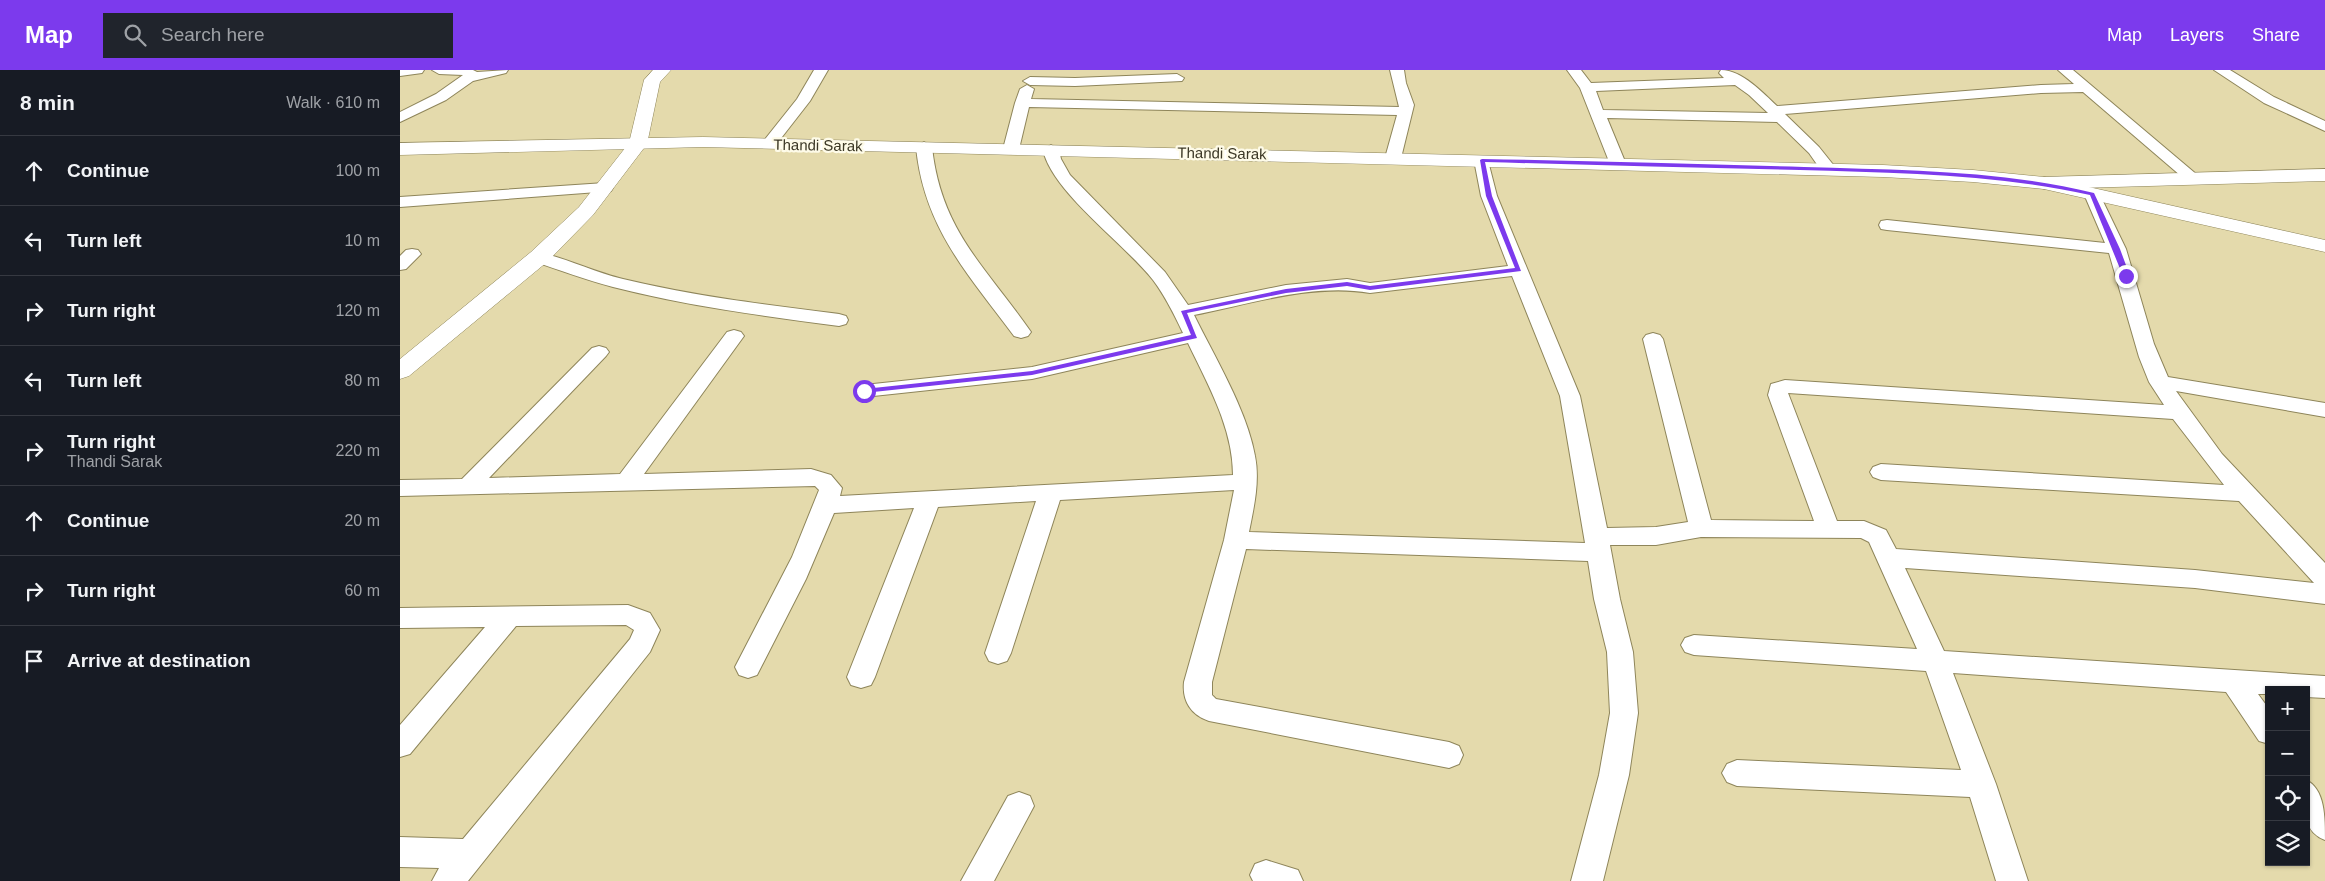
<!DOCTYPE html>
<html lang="en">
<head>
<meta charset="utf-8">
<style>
  :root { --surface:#171b24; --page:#20242c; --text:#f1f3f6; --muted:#9ea1a6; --line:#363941; --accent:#7c3aed }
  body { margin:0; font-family:Helvetica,sans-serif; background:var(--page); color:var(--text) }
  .controls { position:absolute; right:15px; bottom:15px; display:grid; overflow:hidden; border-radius:0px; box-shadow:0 1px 4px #0004 }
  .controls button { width:45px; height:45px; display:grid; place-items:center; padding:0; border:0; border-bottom:1px solid var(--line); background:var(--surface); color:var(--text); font:25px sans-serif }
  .stop { position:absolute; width:15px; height:15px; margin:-11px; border:4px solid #7c3aed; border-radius:50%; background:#fff }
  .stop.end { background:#7c3aed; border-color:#fff; box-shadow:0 1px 5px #0008 }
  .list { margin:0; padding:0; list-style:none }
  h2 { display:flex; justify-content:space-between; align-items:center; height:65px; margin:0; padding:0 20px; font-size:21px }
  h2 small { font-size:16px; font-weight:400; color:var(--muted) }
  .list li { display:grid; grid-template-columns:32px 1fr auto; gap:15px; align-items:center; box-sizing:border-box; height:70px; padding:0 20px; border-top:1px solid var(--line) }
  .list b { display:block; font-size:19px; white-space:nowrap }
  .list p { margin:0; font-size:16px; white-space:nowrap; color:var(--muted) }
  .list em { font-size:16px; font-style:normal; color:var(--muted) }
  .icon { flex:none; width:28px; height:28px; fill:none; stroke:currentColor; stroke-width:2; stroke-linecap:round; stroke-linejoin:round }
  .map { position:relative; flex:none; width:1925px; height:811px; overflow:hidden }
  header { display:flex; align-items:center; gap:30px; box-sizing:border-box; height:70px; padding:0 25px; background:var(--accent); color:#fff }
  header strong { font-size:24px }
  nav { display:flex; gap:28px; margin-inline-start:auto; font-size:18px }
  .search { width:350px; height:45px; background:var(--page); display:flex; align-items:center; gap:12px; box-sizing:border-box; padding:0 18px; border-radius:0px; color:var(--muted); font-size:19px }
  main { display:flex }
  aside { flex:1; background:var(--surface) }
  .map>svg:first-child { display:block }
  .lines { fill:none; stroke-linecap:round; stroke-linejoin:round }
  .minor-casing { stroke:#8e855a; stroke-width:2 }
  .tertiary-casing { stroke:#8e855a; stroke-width:1 }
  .secondary-casing { stroke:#8e855a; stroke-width:1 }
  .minor { fill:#fff; fill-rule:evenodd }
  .tertiary { fill:#fff; fill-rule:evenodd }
  .secondary { fill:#fff; fill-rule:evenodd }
  .route { fill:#7c3aed }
  .labels { text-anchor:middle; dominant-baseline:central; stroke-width:4.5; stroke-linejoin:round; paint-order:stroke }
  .far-street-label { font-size:15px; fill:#3b3725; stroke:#fefbe8 }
</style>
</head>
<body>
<header>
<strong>Map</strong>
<div class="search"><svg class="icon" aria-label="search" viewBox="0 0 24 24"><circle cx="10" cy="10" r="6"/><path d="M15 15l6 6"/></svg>Search here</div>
<nav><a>Map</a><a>Layers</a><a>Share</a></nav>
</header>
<main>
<aside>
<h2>8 min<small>Walk · 610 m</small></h2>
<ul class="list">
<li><svg class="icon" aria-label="ahead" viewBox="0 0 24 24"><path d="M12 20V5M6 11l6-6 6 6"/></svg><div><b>Continue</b></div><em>100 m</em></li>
<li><svg class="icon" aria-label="left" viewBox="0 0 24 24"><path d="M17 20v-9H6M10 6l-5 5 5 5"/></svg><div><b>Turn left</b></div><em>10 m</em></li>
<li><svg class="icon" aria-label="right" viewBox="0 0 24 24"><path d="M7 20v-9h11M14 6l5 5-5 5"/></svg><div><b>Turn right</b></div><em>120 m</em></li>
<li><svg class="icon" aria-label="left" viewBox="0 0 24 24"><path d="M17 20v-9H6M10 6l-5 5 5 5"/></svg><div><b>Turn left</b></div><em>80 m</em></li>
<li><svg class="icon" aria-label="right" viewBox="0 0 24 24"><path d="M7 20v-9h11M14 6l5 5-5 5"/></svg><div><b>Turn right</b><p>Thandi Sarak</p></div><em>220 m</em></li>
<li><svg class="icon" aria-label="ahead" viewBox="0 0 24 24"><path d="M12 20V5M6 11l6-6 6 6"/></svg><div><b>Continue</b></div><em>20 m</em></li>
<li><svg class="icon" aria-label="right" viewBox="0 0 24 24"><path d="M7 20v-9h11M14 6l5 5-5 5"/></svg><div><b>Turn right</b></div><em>60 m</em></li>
<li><svg class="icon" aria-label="arrive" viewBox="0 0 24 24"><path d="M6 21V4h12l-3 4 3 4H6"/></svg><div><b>Arrive at destination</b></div></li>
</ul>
</aside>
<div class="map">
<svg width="1925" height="811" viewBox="0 0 1925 811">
  <rect width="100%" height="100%" fill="#e4daac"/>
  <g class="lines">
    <g class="minor-casing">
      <g id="minor">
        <polygon points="0,0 24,0 22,3 0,6"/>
        <polygon points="32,0 73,0 77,2 108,0 106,3 73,11 46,30 0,52 0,42 36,24 63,5 39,4"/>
        <polygon points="414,0 428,0 410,31 375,76 365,76 362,73 397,29"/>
        <polygon points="990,0 1004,0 1006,13 1014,35 1001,88 998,91 988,91 985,88 997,45 629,37 619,79 611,84 603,79 615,33 620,19 627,15 634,19 631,29 999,37"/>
        <path d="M1167 0H1181L1191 13 1324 8 1319 3 1321 0C1342 0 1363 23 1377 36L1641 15 1674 14 1658 0H1673L1802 109 1800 112H1788L1683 22 1641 23 1385 44 1419 77 1435 97 1437 100 1435 103H1423L1409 83 1377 52 1207 48 1226 94 1223 97H1213L1210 94 1180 18ZM1335 15 1349 25 1368 43 1203 40 1196 21Z"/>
        <polygon points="1814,0 1830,0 1874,27 1925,51 1925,61 1864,33"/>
        <polygon points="777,4 784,8 782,11 675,16 630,15 623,11 630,7 675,8"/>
        <path d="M524 72 532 77C541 161 586 197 631 262L628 266 621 268 614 266C568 204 524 158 516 77Z"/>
        <path d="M651 75 659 80 661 89 670 105 765 202 788 235 886 215 947 209 970 213 1108 196 1081 126 1074 90 1077 87H1087L1097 126 1180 326 1207 458 1256 457 1288 452 1243 269 1246 265 1253 263 1260 265 1263 269 1311 450 1414 451 1368 325 1371 314 1385 310 1764 335 1749 312 1739 287 1709 183 1487 160 1481 159 1479 155 1481 151 1487 150 1705 173 1684 124 1686 121H1698L1726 179 1754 274 1768 307 1925 333V347L1776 321 1822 384 1925 493V534L1795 518 1505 498 1544 581 1925 606V628L1906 627V620H1869V624H1858L1869 639V674L1859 671 1826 622 1553 603 1596 714 1628 811H1596L1570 727 1337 716 1327 712 1322 703 1327 694 1337 690 1561 700 1526 601 1294 585 1285 582 1281 575 1285 568 1294 565 1517 579 1469 472 1461 468 1301 467 1256 475H1210L1220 529 1233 582 1238 643 1229 705 1203 811H1171L1199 705 1210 643 1207 582 1194 529 1188 491 846 479 812 612V625L816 629 1049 672 1059 676 1063 685 1059 694 1049 698 809 651C791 645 782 631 784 612L824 470 834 420 660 430 611 583 607 591 598 594 589 591 585 583 636 431 538 437 475 607 471 615 461 618 451 615 447 607 514 438 434 443 406 509 357 605 348 608 339 605 335 597 392 487 419 420 415 416 0 426V410L62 409 192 278 199 276 206 278 209 282 206 286 89 408 220 404 327 262 334 260 341 262 344 266 244 404 411 399 431 405 442 418 440 426 833 405C833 358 808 315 788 273L632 309 464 327 457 326 454 321 457 316 464 315 632 297 783 263C774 244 765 226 753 210 725 174 652 122 643 80ZM1112 206 1160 326 1185 473 849 462C854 437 860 411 855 386 847 340 814 286 794 245 850 234 913 213 970 223ZM1388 323 1773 349 1824 415 1481 394 1473 397 1470 402 1473 407 1481 410 1839 431 1914 513 1795 500 1496 479 1486 460 1464 451H1437Z"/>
        <polygon points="205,113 211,115 213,118 211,121 0,137 0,127"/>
        <polygon points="12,179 18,180 21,184 6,199 0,200 0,186 6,180"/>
        <path d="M139 182C168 189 194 202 223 209 294 226 367 235 439 244L446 246 448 250 446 254 439 256C363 246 287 236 213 217 186 210 159 200 133 191L130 187 133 183Z"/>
        <polygon points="228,535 250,543 260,560 250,582 68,811 32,811 39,798 0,797 0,767 63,769 230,569 234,560 226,555 116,556 10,684 0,687 0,655 85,557 0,558 0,538"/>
        <path d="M1906 710C1925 719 1925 747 1925 770 1899 760 1906 733 1906 710Z"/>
        <polygon points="619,722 630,726 634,736 594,811 561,811 608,726"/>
        <polygon points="866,790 898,800 903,811 853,811 850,805 855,794"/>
      </g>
    </g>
    <g class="tertiary-casing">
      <g id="tertiary">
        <polygon points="253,0 271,0 260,12 247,74 193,145 147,192 9,306 0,309 0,289 131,182 179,137 229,73 244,10"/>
        <polygon points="1925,99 1925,111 1644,119 1637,117 1634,113 1637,109 1644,107"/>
      </g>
    </g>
    <g class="secondary-casing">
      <polygon id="secondary" points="303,67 1483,95 1573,100 1644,107 1925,170 1925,182 1644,119 1573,112 1483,107 303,77 0,85 0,73"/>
    </g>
    <use href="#minor" class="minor"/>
    <use href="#tertiary" class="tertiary"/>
    <use href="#secondary" class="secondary"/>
  </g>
  <path class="route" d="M1082 89C1190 91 1297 94 1404 97 1501 100 1599 100 1694 123L1720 179 1730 206 1726 208 1723 206 1690 125C1594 104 1497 103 1400 100 1295 98 1190 95 1085 92L1092 126 1121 201 970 220 947 216 886 223 787 243 797 268 632 305 464 323 460 321 464 319 632 301 791 265 781 241 886 219 947 212 970 216 1115 198 1086 126 1080 90Z"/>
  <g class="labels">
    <g class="far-street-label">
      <text transform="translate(418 75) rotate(1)">Thandi Sarak</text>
      <text transform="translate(822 83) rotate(1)">Thandi Sarak</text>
    </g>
  </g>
</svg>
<div class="controls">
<button>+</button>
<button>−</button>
<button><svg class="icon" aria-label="locate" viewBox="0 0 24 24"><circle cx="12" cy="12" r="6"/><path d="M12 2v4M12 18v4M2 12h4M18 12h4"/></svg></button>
<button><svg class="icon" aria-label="layers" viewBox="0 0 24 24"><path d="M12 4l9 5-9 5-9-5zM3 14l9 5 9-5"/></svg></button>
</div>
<div class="stop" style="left:464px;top:321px"></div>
<div class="stop end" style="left:1726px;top:206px"></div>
</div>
</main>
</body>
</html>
